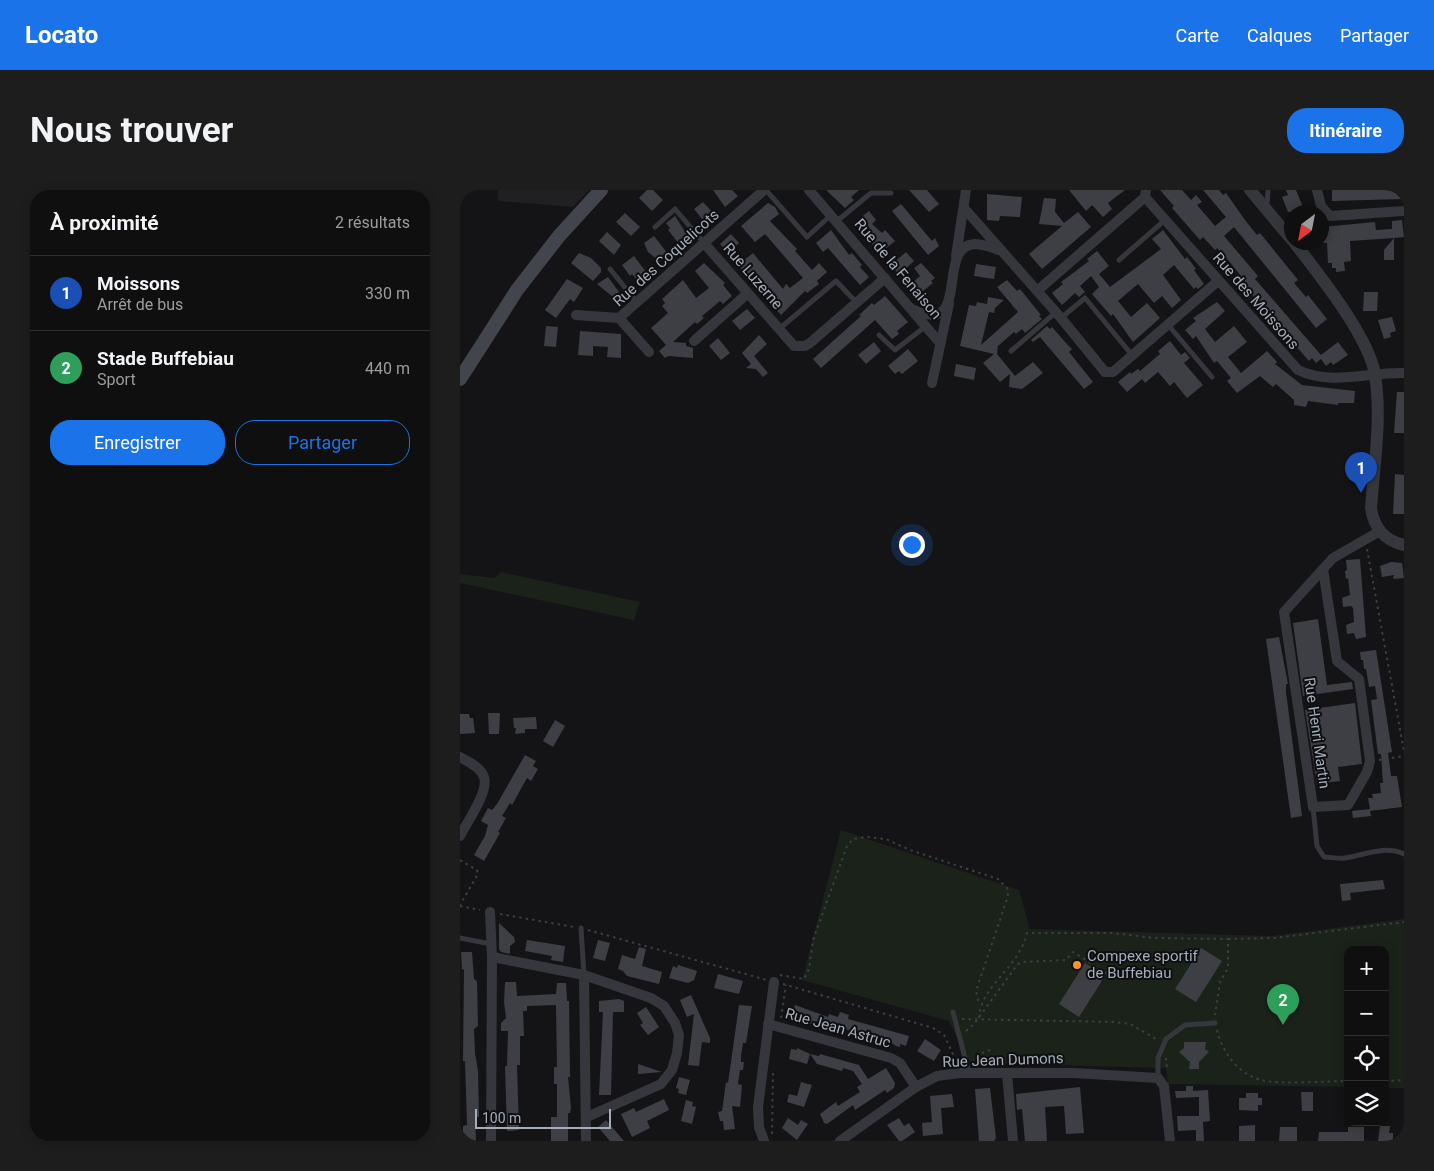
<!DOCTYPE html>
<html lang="fr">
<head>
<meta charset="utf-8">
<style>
  :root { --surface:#0f0f10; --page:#1d1d1e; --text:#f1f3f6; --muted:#9b9c9f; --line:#2f2f30; --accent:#1a73e8 }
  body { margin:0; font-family:Roboto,sans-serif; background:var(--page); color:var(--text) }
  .controls { position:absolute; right:15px; bottom:15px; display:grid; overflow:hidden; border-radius:10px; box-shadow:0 2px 12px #0003 }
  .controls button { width:45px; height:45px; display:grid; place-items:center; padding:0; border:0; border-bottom:1px solid var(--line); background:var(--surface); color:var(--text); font:25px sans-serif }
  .compass { position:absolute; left:824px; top:15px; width:45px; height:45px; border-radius:50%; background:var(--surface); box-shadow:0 2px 12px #0003; rotate:212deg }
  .scale { position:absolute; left:15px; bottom:12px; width:136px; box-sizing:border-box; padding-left:5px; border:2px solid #a4adb8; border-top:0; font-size:14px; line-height:18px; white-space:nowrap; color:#a4adb8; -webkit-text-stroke:4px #0f0f11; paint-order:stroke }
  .you { position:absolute; left:451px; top:354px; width:18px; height:18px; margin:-12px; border:4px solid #fff; border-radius:50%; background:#1a73e8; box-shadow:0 0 0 8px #1a73e833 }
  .badge { display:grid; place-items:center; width:32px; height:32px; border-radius:50%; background:var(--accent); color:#fff; font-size:16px; font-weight:700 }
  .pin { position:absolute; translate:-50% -41px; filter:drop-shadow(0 1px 2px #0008) }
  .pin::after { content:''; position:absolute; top:26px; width:18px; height:15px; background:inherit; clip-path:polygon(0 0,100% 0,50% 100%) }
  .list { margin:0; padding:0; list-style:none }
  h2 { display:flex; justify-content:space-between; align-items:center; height:65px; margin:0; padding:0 20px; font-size:21px }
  h2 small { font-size:16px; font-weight:400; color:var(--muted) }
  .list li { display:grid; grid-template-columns:32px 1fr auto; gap:15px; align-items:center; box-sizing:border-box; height:75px; padding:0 20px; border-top:1px solid var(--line) }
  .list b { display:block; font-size:19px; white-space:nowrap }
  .list p { margin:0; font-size:16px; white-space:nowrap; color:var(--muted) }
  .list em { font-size:16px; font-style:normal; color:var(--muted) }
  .actions { display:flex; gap:10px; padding:15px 20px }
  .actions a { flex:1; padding:11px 0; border:1px solid var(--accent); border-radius:20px; text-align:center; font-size:18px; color:var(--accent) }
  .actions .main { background:var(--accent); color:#fff }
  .icon { flex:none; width:28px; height:28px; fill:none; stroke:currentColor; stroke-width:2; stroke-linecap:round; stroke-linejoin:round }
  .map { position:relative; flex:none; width:944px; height:951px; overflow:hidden; border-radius:20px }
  header { display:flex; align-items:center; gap:30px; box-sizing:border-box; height:70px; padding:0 25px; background:var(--accent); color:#fff }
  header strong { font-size:24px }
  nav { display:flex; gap:28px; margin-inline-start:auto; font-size:18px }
  .intro { display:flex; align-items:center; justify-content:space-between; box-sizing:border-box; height:120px; padding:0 30px }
  h1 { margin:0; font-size:35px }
  .button { padding:12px 22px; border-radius:20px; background:var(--accent); color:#fff; font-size:18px; font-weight:700 }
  main { display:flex; gap:30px; padding:0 30px }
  aside { flex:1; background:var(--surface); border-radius:20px; box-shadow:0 2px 12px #0003 }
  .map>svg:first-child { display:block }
  .built { fill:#202023 }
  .green { fill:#1a221a }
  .building { fill:#3e3f44 }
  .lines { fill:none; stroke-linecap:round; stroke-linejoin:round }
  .path { stroke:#3b3e43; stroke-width:2; stroke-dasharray:2.5 4; stroke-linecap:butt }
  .service { stroke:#35373c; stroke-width:5 }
  .minor { stroke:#35373c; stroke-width:10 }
  .tertiary { stroke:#35373c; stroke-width:12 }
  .secondary { stroke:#42464c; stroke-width:14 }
  .poi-dot { fill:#ff9423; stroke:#0f0f11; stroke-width:2 }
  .labels { text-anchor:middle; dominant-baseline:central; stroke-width:4; stroke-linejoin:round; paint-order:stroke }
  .street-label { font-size:15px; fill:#a4adb8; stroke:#0f0f11 }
  .poi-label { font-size:15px; fill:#a4adb8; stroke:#0f0f11; text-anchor:start }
</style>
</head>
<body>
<header>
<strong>Locato</strong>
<nav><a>Carte</a><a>Calques</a><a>Partager</a></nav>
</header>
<div class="intro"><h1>Nous trouver</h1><a class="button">Itinéraire</a></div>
<main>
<aside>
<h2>À proximité<small>2 résultats</small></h2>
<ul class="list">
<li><span class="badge" style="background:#1a4fb4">1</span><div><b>Moissons</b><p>Arrêt de bus</p></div><em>330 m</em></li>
<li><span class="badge" style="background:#2e9e5b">2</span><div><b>Stade Buffebiau</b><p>Sport</p></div><em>440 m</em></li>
</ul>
<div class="actions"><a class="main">Enregistrer</a><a>Partager</a></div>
</aside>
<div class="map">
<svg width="944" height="951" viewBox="0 0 944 951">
  <rect width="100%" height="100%" fill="#141416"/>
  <polygon class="built" points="38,0 129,0 113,17 38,11"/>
  <g class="green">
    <polygon points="41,382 180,412 174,430 0,393 0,384 34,388"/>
    <polygon points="381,640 559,700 570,739 812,746 944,729 944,898 925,898 925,760 888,760 888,897 708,894 706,878 510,873 489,831 342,790"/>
  </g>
  <g class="building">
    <polygon points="187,0 193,0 203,10 192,21 179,8"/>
    <polygon points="253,0 272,0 278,6 265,17"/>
    <polygon points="366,0 399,0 391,7 394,10 385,18"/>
    <polygon points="449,0 467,0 479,14 469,22"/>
    <polygon points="609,0 665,0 648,13 652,19 643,27 632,15 626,21"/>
    <polygon points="700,0 722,0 731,10 736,5 742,12 737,15 755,36 766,27 743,0 759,0 763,5 766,3 785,30 797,45 800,43 838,90 834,93 846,107 848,105 867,129 856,138 774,37 764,46 798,86 795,89 861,165 878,152 888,165 873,175 871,172 866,176 861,169 856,173 852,168 849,171 800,115 783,93 785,91 768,70 757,58 755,60 743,47 740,50 712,18 714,16"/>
    <polygon points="826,0 836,0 845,22 828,22 822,7 828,5"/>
    <polygon points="872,0 941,0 942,9 872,11"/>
    <polygon points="527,4 562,7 560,27 540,26 539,31 527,30"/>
    <polygon points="584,8 596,9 595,22 604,33 618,22 631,37 582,79 569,64 602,36 579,34"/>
    <polygon points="243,12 254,24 254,27 246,34 234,19"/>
    <polygon points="308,13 315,17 319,24 310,31 337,59 335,61 352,80 359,73 367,82 357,91 359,94 347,103 345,101 321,125 278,75 293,63 323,99 326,94 330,98 343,88 305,44 295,52 281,36"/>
    <polygon points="441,14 472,51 475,48 479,56 468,65 432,21"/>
    <polygon points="409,21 416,30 412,34 422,43 425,40 435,51 420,63 394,33"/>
    <polygon points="165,23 180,37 171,46 156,32"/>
    <polygon points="215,26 229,48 220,55 208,40 210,38 206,33"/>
    <polygon points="942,30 944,47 934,48 934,70 924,70 924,60 934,48 890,51 891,71 884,72 885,81 876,82 876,78 872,78 872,73 868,73 867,53 862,53 863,37 915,32 916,40 932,39 932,31"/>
    <polygon points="371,40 389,65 392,63 402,75 400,77 409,87 400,95 368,58 363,62 356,53"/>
    <polygon points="703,40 725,69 727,67 736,79 734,80 744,94 738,99 736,97 734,99 714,75 703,85 721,110 712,118 702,106 694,113 678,94 658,111 671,127 687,113 700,128 673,152 653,124 651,126 632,104 639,97 631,86 620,96 625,102 619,107 615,103 602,115 592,103 603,94 601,92 629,71 627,69 637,61 649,76 639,84 650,97 701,59 692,49"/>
    <polygon points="147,42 161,55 154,65 139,51"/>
    <polygon points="271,44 279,53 268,63 260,54"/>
    <polygon points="194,46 208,64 199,71 188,62 184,53"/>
    <polygon points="446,62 454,71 439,85 431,75"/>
    <polygon points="119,63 131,68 141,78 141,82 133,91 111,73"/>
    <polygon points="174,66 186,82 176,89 172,84 170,86 162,75"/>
    <polygon points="244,73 265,93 263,95 272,106 263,114 260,111 242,126 244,128 237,134 235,132 213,152 226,153 226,156 233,158 233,168 208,166 205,168 199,161 206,155 191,138 208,123 202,116 205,113 202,109 223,90 236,108 249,98 235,81"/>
    <polygon points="461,73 475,88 471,91 473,93 457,106 449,96 460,86 454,78"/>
    <polygon points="516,74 536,77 534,89 514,86"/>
    <polygon points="148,87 159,102 153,107 137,94"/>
    <polygon points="107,89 123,98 114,112 110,109 96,128 85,120"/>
    <polygon points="547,90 557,101 560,99 581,125 579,126 582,129 565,143 562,139 556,144 554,142 538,156 537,164 555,186 573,172 583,183 562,199 549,197 550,184 540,192 523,173 534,164 500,156 509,115 516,116 517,112 527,114 528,107 544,110 535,118 534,123 529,122 521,155 558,122 537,97"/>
    <polygon points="904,102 918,102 917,121 903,121"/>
    <polygon points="425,106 448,132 437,141 439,144 432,149 415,130 361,178 353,169 401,126 399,125 412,113 414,115"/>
    <polygon points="757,112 765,121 745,139 755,152 774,136 787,152 768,167 781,183 807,161 817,172 815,174 842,195 895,201 894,213 878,213 878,215 848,211 846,217 834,215 834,210 816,194 813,197 800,186 777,203 767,191 771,188 757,171 754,173 736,146 733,149 725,140 736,131 733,128"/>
    <polygon points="287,119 295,128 280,140 272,131"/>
    <polygon points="932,127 936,141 930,143 931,147 924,149 918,130"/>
    <polygon points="86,136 98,137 96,157 84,156"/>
    <polygon points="587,136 590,139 592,137 605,152 612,159 609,162 633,192 624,199 580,147 573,152 571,150"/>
    <polygon points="120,141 161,144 161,168 147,167 148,157 133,156 133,166 118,165"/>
    <polygon points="299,145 307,154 294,166 308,183 303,187 296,179 286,178 291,174 282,163"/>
    <polygon points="258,148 270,163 261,170 249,156"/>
    <polygon points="710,151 721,165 725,162 730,168 724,173 743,195 727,208 714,192 710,196 698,182 685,193 682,189 667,202 658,192 670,182 671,184 678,179 680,181 700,164 698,161"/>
    <polygon points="414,152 421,161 406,174 398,165"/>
    <polygon points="448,159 458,171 442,184 439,181 435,184 428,176"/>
    <polygon points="496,174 516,178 514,190 494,186"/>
    <polygon points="937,202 944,202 944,243 934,243"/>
    <polygon points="935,284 944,285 944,324 933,324"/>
    <polygon points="900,369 906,447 896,449 894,443 887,444 886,435 894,432 893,418 891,416 883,417 882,408 890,405 888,388 886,389 885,381 887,380 886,370"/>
    <polygon points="931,372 942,373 944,388 933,389 934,385 922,387 920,376"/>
    <polygon points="858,429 867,495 892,492 893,499 843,506 833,433"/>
    <polygon points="819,447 828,494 826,494 826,502 842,626 831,628 806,449"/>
    <polygon points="916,460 932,562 928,563 931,586 937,586 942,617 910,621 911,626 893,628 892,621 910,619 908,608 913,608 912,604 921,603 920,593 923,593 921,564 918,564 911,510 917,509 915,496 909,497 906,479 904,479 903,470 901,470 900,462"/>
    <polygon points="895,513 902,574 878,577 880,591 857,594 845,520"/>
    <polygon points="28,523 40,523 39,544 29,544"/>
    <polygon points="0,524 9,524 10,528 13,528 15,543 0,544"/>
    <polygon points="76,527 77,539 65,539 65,543 55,544 56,538 54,538 53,528"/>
    <polygon points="95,530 105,536 93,557 83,551"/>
    <polygon points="65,565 76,571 73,576 78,579 71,591 67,588 52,615 50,613 42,626 46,628 38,642 40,643 24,671 14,665 25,646 28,635 21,631 28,618 32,620 37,614"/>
    <polygon points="923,690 925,699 890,703 891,710 882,711 880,694"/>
    <polygon points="39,733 54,747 55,752 50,756 50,764 41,762 39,759"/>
    <polygon points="67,750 105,756 103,772 91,770 92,766 65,761"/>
    <polygon points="138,750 150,753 145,771 133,768"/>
    <polygon points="179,757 186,759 182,776 202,782 199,794 167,786 163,781 158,779 162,765 175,769"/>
    <polygon points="741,758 762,771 736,812 715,799"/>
    <polygon points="1,762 12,762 14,789 17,791 18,836 14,839 15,863 18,881 19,927 15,927 16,951 3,951 3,936 7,935 5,871 3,871 4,779 2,780"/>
    <polygon points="625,773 645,786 619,827 599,814"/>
    <polygon points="218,775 237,781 234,790 228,793 209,788 213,776 217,778"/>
    <polygon points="258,784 283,791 279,804 254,798"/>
    <polygon points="45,792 56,792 57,806 96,804 97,793 106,793 107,811 109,811 110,887 108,887 111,918 110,923 108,923 108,951 91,951 91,927 97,927 97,894 94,894 94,877 97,877 96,815 67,816 67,821 63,821 64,846 60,846 60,875 57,875 59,940 47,941 45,876 47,876 48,841 41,841 41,833 46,828 44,812"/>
    <polygon points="231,805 250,848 250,853 242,852 239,876 228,875 234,824 227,827 220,810"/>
    <polygon points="159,809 164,811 164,822 153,822 151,905 139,905 143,822 139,822 139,811"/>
    <polygon points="279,815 292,816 286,853 283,853 281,866 281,872 284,872 283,880 280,880 278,894 282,895 280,917 272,916 275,939 264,940 263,931 260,931 258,922 262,921 266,892 268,893"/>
    <polygon points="335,815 368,827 369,824 378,827 380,822 389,825 388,829 449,846 446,856 440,854 440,857 436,856 427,850 411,846 411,849 403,847 404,844 380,838 379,840 371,838 372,835 356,831 354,835 331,827"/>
    <polygon points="186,817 199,837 188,845 180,835 183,833 177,823"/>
    <polygon points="465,849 481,860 474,871 457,861"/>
    <polygon points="724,852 746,852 745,859 749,862 739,872 739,879 729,879 730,872 719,862 724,858"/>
    <polygon points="337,858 350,864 347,874 329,869 331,859 337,860"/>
    <polygon points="350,864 359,866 360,864 399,875 408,889 426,878 435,893 434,898 427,903 425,900 395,920 393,915 367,934 364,933 360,924 376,912 378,916 400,902 397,897 402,894 393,881 383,878 382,881 357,874"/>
    <polygon points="178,874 202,882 178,884"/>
    <polygon points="219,887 230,890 226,905 218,903 219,899 216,898"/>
    <polygon points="341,892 352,895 344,917 327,912 329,904 337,906"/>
    <polygon points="726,896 733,896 733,901 748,900 750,931 743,932 744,951 736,951 736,940 718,941 717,926 739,926 739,907 716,908 715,901 726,901"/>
    <polygon points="620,897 624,943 606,944 604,916 585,917 587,951 565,951 562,919 557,920 556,904"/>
    <polygon points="530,898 536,948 534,951 519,951 515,899"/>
    <polygon points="841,902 853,902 853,921 842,921"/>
    <polygon points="786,903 798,903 798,908 802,908 802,915 798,915 798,921 779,920 779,908 786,908"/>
    <polygon points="492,904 494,917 481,918 483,944 463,946 462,933 472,932 470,906"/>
    <polygon points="204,909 209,920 187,931 190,938 172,947 161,924 174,918 176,922"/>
    <polygon points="226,910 233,912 232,916 236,917 232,934 221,931"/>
    <polygon points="328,928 338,935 341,930 348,934 337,950 322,938"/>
    <polygon points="439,928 444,936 449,933 455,942 442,951 439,951 427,935"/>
    <polygon points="146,930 164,951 150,951 138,937"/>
    <polygon points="795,935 795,951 779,951 779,936"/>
    <polygon points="920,936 930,936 929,943 933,943 933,951 918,951"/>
    <polygon points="820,937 837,937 837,951 819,951"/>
    <polygon points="888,937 904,937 904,951 858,951 859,942 888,942"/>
  </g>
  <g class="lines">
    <g class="path">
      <polyline points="907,359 944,561"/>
      <polyline points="919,570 944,566"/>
      <polyline points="0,670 17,680 18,684 0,715"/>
      <polyline points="0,716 20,720"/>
      <polyline points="40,724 114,737"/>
      <polyline points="128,740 307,790"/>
      <polyline points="768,749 814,748 944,732"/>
      <polyline points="320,785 344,789 349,779 353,750 387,656 393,649 407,647 426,649 450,660 538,689 547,698 548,706 516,801 519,815"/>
      <polyline points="323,794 473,838 484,845 497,873"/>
      <polyline points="321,828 326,795"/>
      <path d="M519 828C520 796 560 777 567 743H652L694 748 768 749V778L760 792 755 825"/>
      <polyline points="502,829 654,832 670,834 698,850"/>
      <path d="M757 840C762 862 778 884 801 890 822 895 865 891 888 891"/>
      <polyline points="506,841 514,834 558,774 563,772 606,770 613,762 654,788"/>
      <polyline points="706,868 707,878"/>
      <polyline points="517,873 517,866 520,863 527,862 533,857"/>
      <polyline points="925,891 944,890"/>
      <polyline points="312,944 313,881"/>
    </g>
    <g class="service">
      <polyline points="306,0 347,47 371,25"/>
      <polyline points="807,16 808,0"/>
      <polyline points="377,31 411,3 431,3"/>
      <polyline points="195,37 215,19 244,53"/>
      <polyline points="659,70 705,30"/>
      <polyline points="150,79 176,111"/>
      <polyline points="601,128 625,108 672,165"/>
      <polyline points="709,136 752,187"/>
      <polyline points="319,139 376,91 396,112"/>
      <polyline points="419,145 435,160 466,136"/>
      <polyline points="551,161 595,123"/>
      <path d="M853 617 857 656 864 667C871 667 878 669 885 668 905 665 924 655 944 664"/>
      <polyline points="121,738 124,785"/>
      <polyline points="0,748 31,754"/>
      <polyline points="493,822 509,883"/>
      <polyline points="698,888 698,868 706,849 725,835 755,833"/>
    </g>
    <g class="minor">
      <polyline points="349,0 480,153"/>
      <path d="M686 0 685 7 838 180C871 196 909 182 944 183"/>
      <polyline points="857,0 861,16 870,26 944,21"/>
      <polyline points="504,18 601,128 645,182 653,182 758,91"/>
      <polyline points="244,53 334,156 345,156 350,153 425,88"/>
      <polyline points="496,66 506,0"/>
      <polyline points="577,101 685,7"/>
      <path d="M454 120C513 147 474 54 516 54 524 55 531 56 538 60"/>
      <polyline points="116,125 159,128"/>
      <polyline points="234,151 287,104"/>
      <polyline points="189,162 159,128 304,0"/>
      <polyline points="472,193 489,114"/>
      <polyline points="863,379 877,471 899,489 910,571 907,582 888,615 853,617 824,422 873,368 920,341"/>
      <path d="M0 567C8 572 21 577 24 587 29 602 7 632 0 646"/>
      <polyline points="30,722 32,767 31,951"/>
      <polyline points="32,767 124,785 191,808 204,816 215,833 219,845 217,863 212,880 201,894 127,927"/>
      <polyline points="124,785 126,951"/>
      <polyline points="308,834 431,868 440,873 456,897"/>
      <polyline points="547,884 553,951"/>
      <polyline points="304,951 299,937 298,917 314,792"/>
      <polyline points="380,951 456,897 477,886 500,883 614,883 698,888 704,896 710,951"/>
    </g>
    <g class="tertiary">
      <polyline points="790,0 832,50"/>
      <path d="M834 52C857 82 910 148 915 185 922 228 914 275 911 318 914 338 924 350 944 355"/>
    </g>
    <polyline class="secondary" points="0,189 57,100 99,46 141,0"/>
  </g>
  <circle class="poi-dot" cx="617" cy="775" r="5"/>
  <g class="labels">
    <g class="street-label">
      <text transform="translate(206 68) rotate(-42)">Rue des Coquelicots</text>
      <text transform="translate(438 79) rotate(50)">Rue de la Fenaison</text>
      <text transform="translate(293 86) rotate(49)">Rue Luzerne</text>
      <text transform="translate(796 111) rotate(49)">Rue des Moissons</text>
      <text transform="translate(857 543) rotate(82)">Rue Henri Martin</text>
      <text transform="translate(378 838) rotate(16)">Rue Jean Astruc</text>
      <text transform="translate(543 870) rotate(-2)">Rue Jean Dumons</text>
    </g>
    <g class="poi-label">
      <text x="627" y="766">Compexe sportif<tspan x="627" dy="17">de Buffebiau</tspan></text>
    </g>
  </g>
</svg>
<div class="controls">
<button>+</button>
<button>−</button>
<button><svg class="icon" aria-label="locate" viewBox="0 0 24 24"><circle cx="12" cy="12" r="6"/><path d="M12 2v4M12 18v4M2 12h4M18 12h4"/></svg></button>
<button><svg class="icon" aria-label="layers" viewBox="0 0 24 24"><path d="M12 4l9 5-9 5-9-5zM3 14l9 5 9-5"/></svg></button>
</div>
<svg class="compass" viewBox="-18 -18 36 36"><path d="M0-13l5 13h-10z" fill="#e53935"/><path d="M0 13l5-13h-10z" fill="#9b9c9f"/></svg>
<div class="scale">100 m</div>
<div class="you"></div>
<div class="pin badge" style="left:901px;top:303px;background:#1a4fb4">1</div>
<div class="pin badge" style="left:823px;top:835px;background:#2e9e5b">2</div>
</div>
</main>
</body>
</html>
